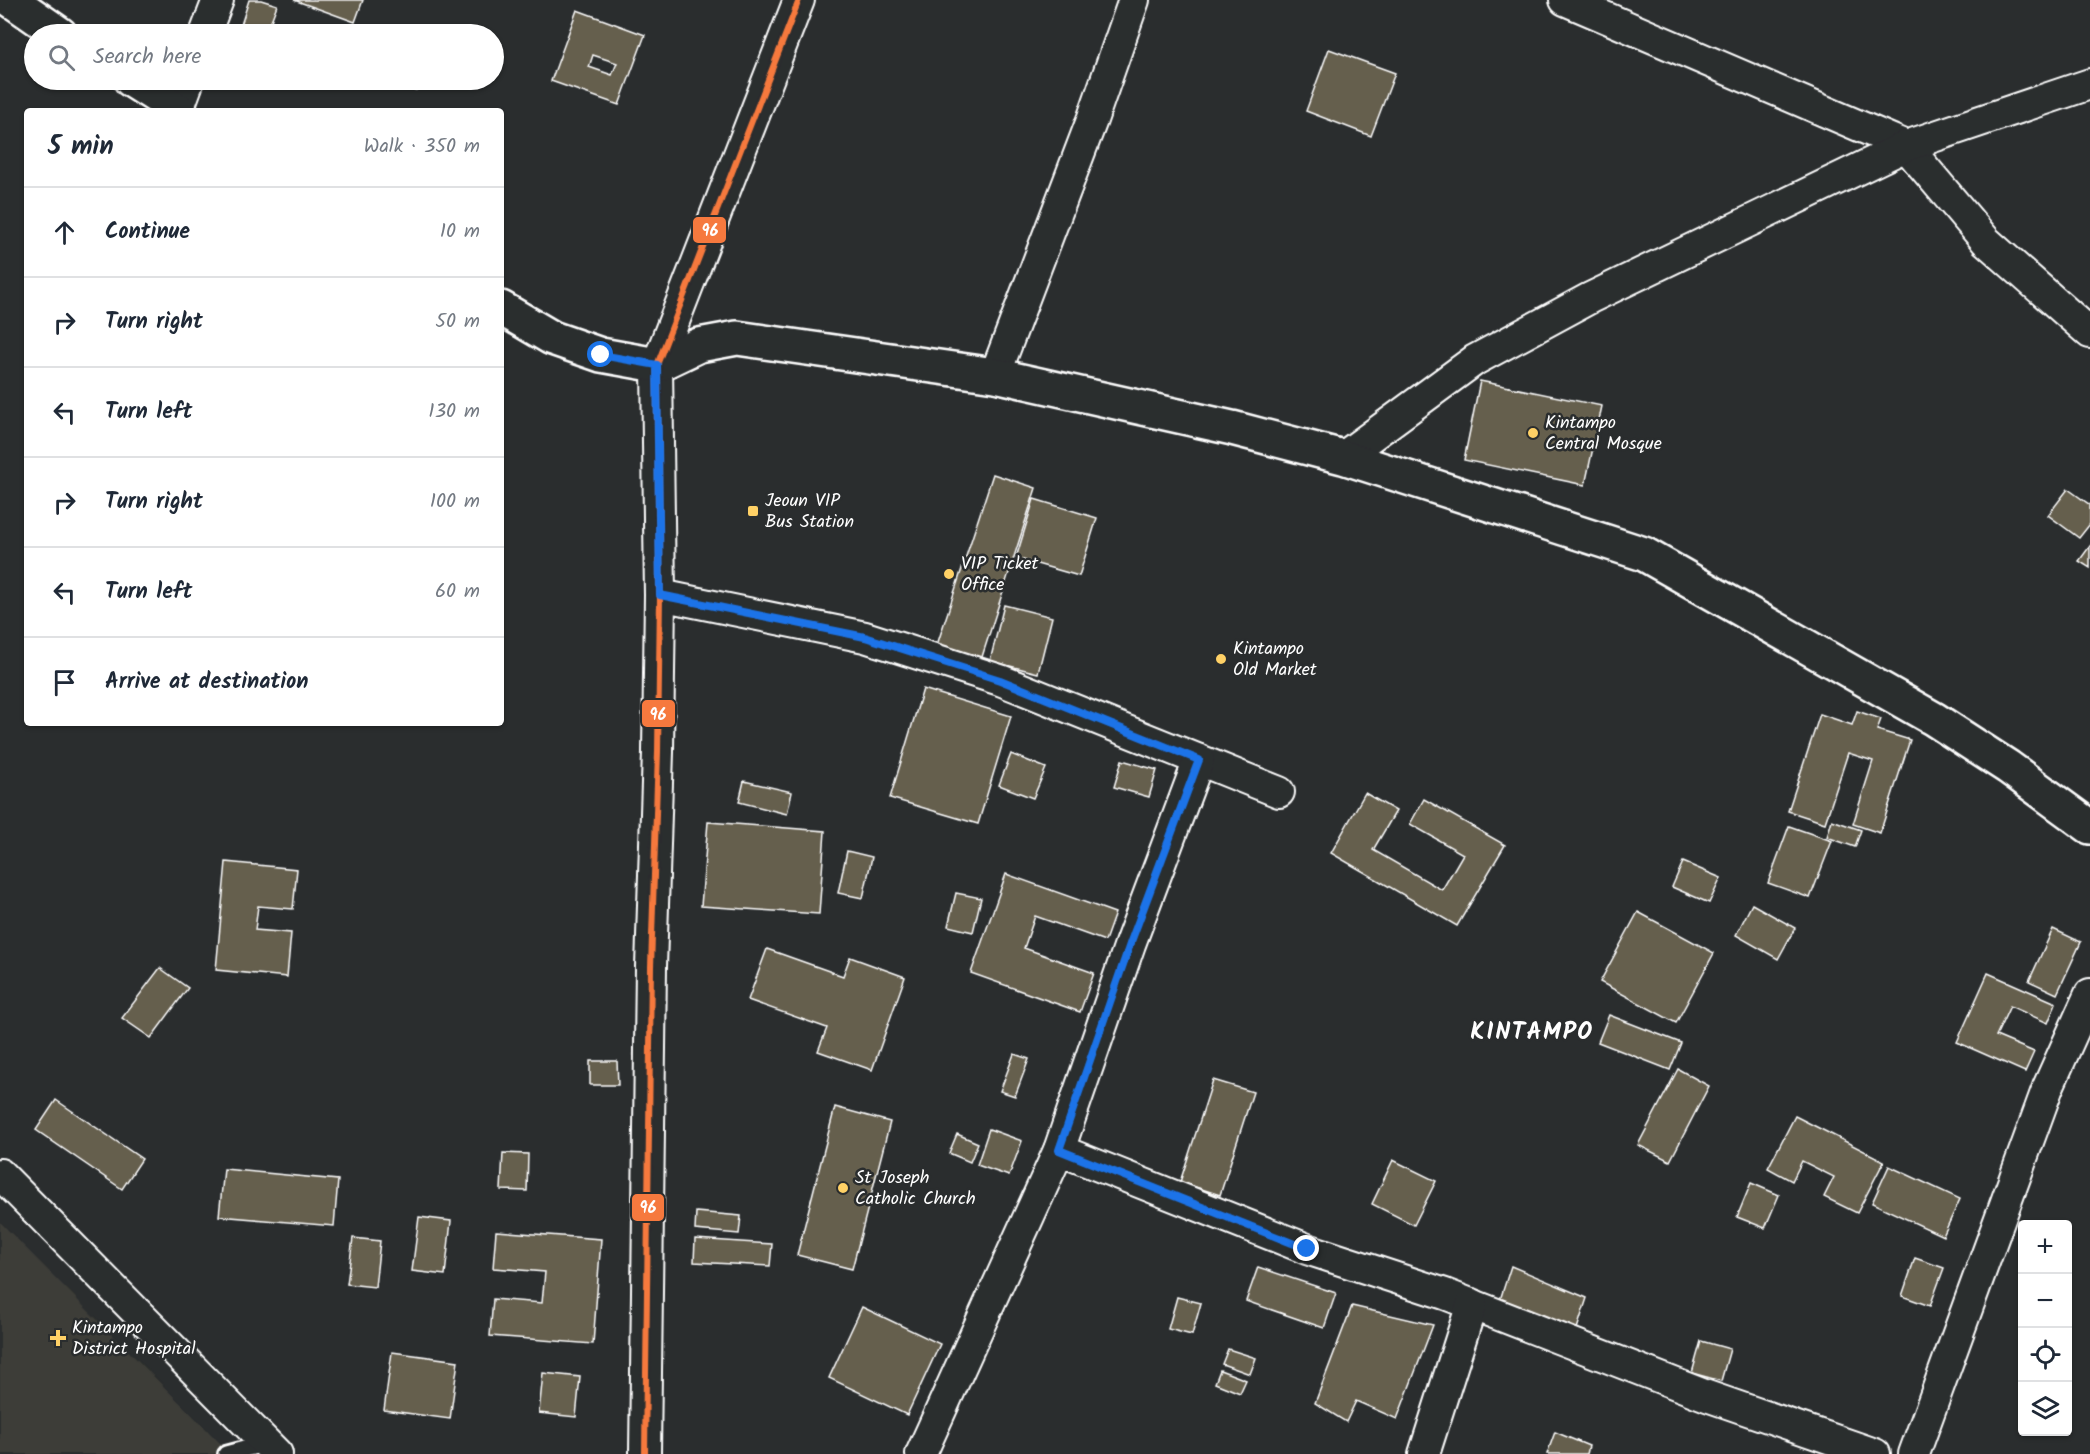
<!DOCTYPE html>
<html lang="en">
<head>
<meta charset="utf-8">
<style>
  :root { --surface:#fff; --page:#f6f6f7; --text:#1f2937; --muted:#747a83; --line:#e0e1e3 }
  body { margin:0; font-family:Kalam,sans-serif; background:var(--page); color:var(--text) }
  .controls { position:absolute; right:18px; bottom:18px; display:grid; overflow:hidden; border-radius:6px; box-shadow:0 2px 4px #0004 }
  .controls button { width:54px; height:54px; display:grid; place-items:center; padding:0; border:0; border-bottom:2px solid var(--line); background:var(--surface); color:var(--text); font:30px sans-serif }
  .stop { position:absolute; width:18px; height:18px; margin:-14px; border:4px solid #1a73e8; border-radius:50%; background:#fff }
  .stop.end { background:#1a73e8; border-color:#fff; box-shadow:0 2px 6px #0008 }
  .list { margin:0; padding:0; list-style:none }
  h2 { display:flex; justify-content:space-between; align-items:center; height:78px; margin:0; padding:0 24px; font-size:26px }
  h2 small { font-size:20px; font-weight:400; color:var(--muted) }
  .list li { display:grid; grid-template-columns:39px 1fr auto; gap:18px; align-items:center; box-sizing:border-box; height:90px; padding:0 24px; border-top:2px solid var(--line) }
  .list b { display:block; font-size:22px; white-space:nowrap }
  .list em { font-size:20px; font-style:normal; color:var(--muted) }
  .icon { flex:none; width:33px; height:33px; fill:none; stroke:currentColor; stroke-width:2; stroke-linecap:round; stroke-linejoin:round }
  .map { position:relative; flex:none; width:2090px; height:1454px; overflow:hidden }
  .search { position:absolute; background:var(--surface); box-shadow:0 2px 4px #0004; left:24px; top:24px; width:480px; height:66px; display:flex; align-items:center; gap:15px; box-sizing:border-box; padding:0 21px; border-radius:33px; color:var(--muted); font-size:22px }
  .panel { position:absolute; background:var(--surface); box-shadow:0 2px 4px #0004; left:24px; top:108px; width:480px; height:618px; border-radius:6px }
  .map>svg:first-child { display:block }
  .built { fill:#3c3c38 }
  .building { fill:#655e4e; stroke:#fff; stroke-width:1.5; fill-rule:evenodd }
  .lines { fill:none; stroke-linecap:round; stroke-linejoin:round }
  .lane-casing { stroke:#fff; stroke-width:20 }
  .street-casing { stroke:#fff; stroke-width:34 }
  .secondary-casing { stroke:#fff; stroke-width:38 }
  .lane { stroke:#2a2d2e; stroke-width:15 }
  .street { stroke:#2a2d2e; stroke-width:30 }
  .secondary { stroke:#2a2d2e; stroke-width:33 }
  .bus-1-casing { stroke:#2a2d2e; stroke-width:10 }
  .bus-1 { stroke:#f6793e; stroke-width:6 }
  .route { stroke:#1a73e8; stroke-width:8 }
  .poi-dot { fill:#ffd166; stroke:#2a2d2e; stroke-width:2 }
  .labels { text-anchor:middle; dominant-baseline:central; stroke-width:5; stroke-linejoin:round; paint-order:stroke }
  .poi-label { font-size:18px; fill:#fff; stroke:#2a2d2e; text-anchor:start }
  .district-label { font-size:24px; font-weight:bold; letter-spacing:1.5px; fill:#fff; stroke:#2a2d2e }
  .line-badge { stroke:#2a2d2e; stroke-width:2 }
  .badge-label { font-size:16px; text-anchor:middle; font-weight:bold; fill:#fff }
</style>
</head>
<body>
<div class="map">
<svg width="2090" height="1454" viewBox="0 0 2090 1454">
  <rect width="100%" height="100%" fill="#2a2d2e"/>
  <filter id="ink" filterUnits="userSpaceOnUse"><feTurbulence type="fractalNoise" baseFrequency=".0167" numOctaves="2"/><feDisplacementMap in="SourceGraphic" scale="12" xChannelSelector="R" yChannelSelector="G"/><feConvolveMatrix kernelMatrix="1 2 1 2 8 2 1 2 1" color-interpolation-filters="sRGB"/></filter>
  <g filter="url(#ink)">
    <polygon class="built" points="0,1222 231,1454 0,1454"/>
    <g class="building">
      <polygon points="249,0 261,0 277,5 266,34 241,25"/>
      <polygon points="294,0 363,0 355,22"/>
      <path d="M577 10 645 35 619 105 551 81ZM593 55 617 63 612 75 589 67Z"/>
      <polygon points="1329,49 1395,73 1371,136 1306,111"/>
      <polygon points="384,80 419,80 416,90"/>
      <polygon points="1480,381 1602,406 1585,485 1464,460"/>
      <polygon points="993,474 1036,488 981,660 937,645"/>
      <polygon points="2068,489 2090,505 2090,524 2079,538 2048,515"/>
      <polygon points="1034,499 1097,518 1079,576 1016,558"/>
      <polygon points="2090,546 2090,568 2079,561"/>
      <polygon points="1004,605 1052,617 1038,673 990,661"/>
      <polygon points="923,689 1011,716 978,824 890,798"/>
      <polygon points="1857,711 1881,719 1877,730 1910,740 1880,833 1853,824 1873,761 1848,753 1825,823 1788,811 1820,714 1852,725"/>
      <polygon points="1011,754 1046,768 1033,798 999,785"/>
      <polygon points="1122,760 1157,770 1149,797 1114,787"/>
      <polygon points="744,781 792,792 787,814 739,802"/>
      <polygon points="1365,793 1396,811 1373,850 1442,890 1463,854 1410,824 1424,799 1505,845 1457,926 1331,853"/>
      <polygon points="1832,820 1861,830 1855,847 1827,837"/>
      <polygon points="708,822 825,831 819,914 701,906"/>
      <polygon points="1789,826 1832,841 1810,898 1768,883"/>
      <polygon points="847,851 872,857 863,898 838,893"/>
      <polygon points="226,862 297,869 293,909 258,906 255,930 291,933 287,977 216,970"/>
      <polygon points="1683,862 1721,878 1709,903 1672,887"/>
      <polygon points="1006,874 1115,913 1105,941 1035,916 1024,948 1094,973 1080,1012 971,973"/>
      <polygon points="956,893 981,898 973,932 948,926"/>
      <polygon points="1752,904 1795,928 1778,959 1736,935"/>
      <polygon points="1638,912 1714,953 1676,1023 1600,982"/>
      <polygon points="2053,929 2081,942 2057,994 2029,981"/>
      <polygon points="767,949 843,976 850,957 905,977 872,1070 818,1051 827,1028 748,1000"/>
      <polygon points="160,968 188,988 151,1038 122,1018"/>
      <polygon points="1988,973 2056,1003 2048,1023 2010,1006 1996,1036 2034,1052 2025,1072 1957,1042"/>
      <polygon points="1609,1015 1681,1043 1670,1070 1598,1042"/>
      <polygon points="1014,1054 1029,1059 1015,1096 1000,1091"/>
      <polygon points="590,1061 617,1061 618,1085 590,1085"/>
      <polygon points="1678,1069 1709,1086 1670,1161 1638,1145"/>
      <polygon points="1213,1080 1253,1092 1220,1195 1180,1182"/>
      <polygon points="56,1100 142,1159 122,1189 36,1130"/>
      <polygon points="835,1107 890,1122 852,1269 797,1255"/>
      <polygon points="1795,1116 1884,1161 1857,1213 1824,1197 1834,1177 1802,1161 1792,1181 1768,1168"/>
      <polygon points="989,1129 1022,1141 1009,1176 977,1165"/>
      <polygon points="957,1134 978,1143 970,1162 949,1153"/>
      <polygon points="503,1153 528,1154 527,1191 501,1190"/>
      <polygon points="1393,1160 1436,1181 1414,1225 1372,1204"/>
      <polygon points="1889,1166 1960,1199 1943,1236 1872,1203"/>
      <polygon points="224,1169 338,1180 334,1226 219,1216"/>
      <polygon points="1751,1183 1779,1195 1765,1228 1737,1217"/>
      <polygon points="696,1212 741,1216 739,1234 695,1230"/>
      <polygon points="419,1217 451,1221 445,1275 412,1271"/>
      <polygon points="496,1231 601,1239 593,1344 490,1336 493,1299 542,1303 545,1272 493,1268"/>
      <polygon points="353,1238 380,1241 375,1287 347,1284"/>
      <polygon points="695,1239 772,1244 770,1266 694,1262"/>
      <polygon points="1915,1258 1944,1268 1930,1306 1902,1296"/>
      <polygon points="1511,1266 1587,1298 1576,1332 1499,1303"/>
      <polygon points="1258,1267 1336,1293 1324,1328 1246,1301"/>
      <polygon points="1177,1297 1201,1303 1192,1335 1168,1329"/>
      <polygon points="1352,1306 1433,1325 1397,1419 1356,1401 1346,1422 1315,1403"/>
      <polygon points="862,1307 940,1344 907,1415 829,1378"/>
      <polygon points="1701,1341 1730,1349 1721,1381 1692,1373"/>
      <polygon points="1228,1349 1256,1358 1250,1374 1222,1364"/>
      <polygon points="392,1352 458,1361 450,1419 384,1410"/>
      <polygon points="1220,1370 1246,1380 1240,1393 1215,1383"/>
      <polygon points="543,1373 580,1377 576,1417 539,1413"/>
      <polygon points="1555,1432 1589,1446 1587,1454 1547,1454"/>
    </g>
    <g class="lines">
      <g class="lane-casing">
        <polyline id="lane" points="226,1454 267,1443"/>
      </g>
      <g class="street-casing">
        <g id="street">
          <polyline points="1565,0 1906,146 1986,241 2090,333"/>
          <polyline points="205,34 218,0"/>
          <polyline points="178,110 189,80"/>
          <polyline points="995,375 1092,120 1134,0"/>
          <polyline points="1343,457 1475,360 1590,298 1906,146 2090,84"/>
          <polyline points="660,595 865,637 1000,680 1279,792"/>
          <polyline points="1059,1150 1307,1249 1445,1294 1707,1396 1875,1454"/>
          <polyline points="0,1174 277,1454"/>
          <polyline points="645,1454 651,967 658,752 660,595 657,365 799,0"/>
          <polyline points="921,1454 1059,1150 1130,944 1199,760"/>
          <polyline points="1424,1454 1472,1304"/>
          <polyline points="1914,1454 2048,1087 2090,994"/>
        </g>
      </g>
      <g class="secondary-casing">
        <g id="secondary">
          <polyline points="11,0 60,34"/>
          <polyline points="131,80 180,111"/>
          <polyline points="501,308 552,338 601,355 657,365 699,345 737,338 995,375 1232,428 1343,457 1644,554 1934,719 2008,767 2090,827"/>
        </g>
      </g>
      <use href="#lane" class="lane"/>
      <use href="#street" class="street"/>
      <use href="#secondary" class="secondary"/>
      <g class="bus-1-casing">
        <polyline id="bus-1" points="645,1454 651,967 658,752 660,595 657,365 799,0"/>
      </g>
      <use href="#bus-1" class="bus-1"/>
    </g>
  </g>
  <g class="lines" filter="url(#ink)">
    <polyline class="route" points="601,355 657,365 660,595 865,637 1000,680 1199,760 1130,944 1059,1150 1307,1249"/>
  </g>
  <g class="poi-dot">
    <circle cx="1533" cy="433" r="6"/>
    <rect x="747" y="505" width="12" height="12" rx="3"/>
    <circle cx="949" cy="574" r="6"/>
    <circle cx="1221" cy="659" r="6"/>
    <circle cx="843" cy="1188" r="6"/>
    <path d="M55 1329h6v6h6v6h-6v6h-6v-6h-6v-6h6z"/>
  </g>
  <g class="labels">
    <g class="poi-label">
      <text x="1545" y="423">Kintampo<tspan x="1545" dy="21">Central Mosque</tspan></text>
      <text x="765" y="501">Jeoun VIP<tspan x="765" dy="21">Bus Station</tspan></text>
      <text x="961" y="564">VIP Ticket<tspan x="961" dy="21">Office</tspan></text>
      <text x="1233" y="649">Kintampo<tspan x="1233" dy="21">Old Market</tspan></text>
      <text x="855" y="1178">St Joseph<tspan x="855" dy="21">Catholic Church</tspan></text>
      <text x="72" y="1328">Kintampo<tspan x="72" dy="21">District Hospital</tspan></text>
    </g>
    <g class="district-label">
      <text x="1532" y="1032">KINTAMPO</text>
    </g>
  </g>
  <g class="line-badge">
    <rect x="692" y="216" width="35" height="28" rx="6" fill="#f6793e"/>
    <rect x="641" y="699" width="35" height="29" rx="6" fill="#f6793e"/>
    <rect x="631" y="1193" width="34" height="29" rx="6" fill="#f6793e"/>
  </g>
  <g class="badge-label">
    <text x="710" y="236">96</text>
    <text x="658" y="720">96</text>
    <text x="648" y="1213">96</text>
  </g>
</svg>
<div class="controls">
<button>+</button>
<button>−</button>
<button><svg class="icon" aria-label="locate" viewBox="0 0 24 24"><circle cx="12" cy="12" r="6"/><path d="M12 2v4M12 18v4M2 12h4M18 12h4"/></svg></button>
<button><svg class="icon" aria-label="layers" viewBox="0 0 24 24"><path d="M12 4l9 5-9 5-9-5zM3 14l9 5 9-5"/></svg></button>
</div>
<div class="stop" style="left:601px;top:355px"></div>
<div class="stop end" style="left:1307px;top:1249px"></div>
<div class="search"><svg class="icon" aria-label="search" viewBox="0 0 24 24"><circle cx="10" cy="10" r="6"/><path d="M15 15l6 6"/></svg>Search here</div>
<section class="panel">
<h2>5 min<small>Walk · 350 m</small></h2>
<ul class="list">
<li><svg class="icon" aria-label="ahead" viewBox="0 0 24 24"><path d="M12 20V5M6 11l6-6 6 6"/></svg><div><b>Continue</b></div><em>10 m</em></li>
<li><svg class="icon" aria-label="right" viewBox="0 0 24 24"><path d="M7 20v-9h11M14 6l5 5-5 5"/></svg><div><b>Turn right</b></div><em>50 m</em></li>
<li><svg class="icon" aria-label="left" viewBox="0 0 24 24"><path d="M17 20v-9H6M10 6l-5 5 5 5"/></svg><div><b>Turn left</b></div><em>130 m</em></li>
<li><svg class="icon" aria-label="right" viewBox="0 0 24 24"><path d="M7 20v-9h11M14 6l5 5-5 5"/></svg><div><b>Turn right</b></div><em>100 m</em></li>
<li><svg class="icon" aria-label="left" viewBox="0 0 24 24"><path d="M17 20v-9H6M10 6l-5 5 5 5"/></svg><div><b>Turn left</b></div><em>60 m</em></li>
<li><svg class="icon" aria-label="arrive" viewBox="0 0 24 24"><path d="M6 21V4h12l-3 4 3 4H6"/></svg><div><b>Arrive at destination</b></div></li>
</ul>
</section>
</div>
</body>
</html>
